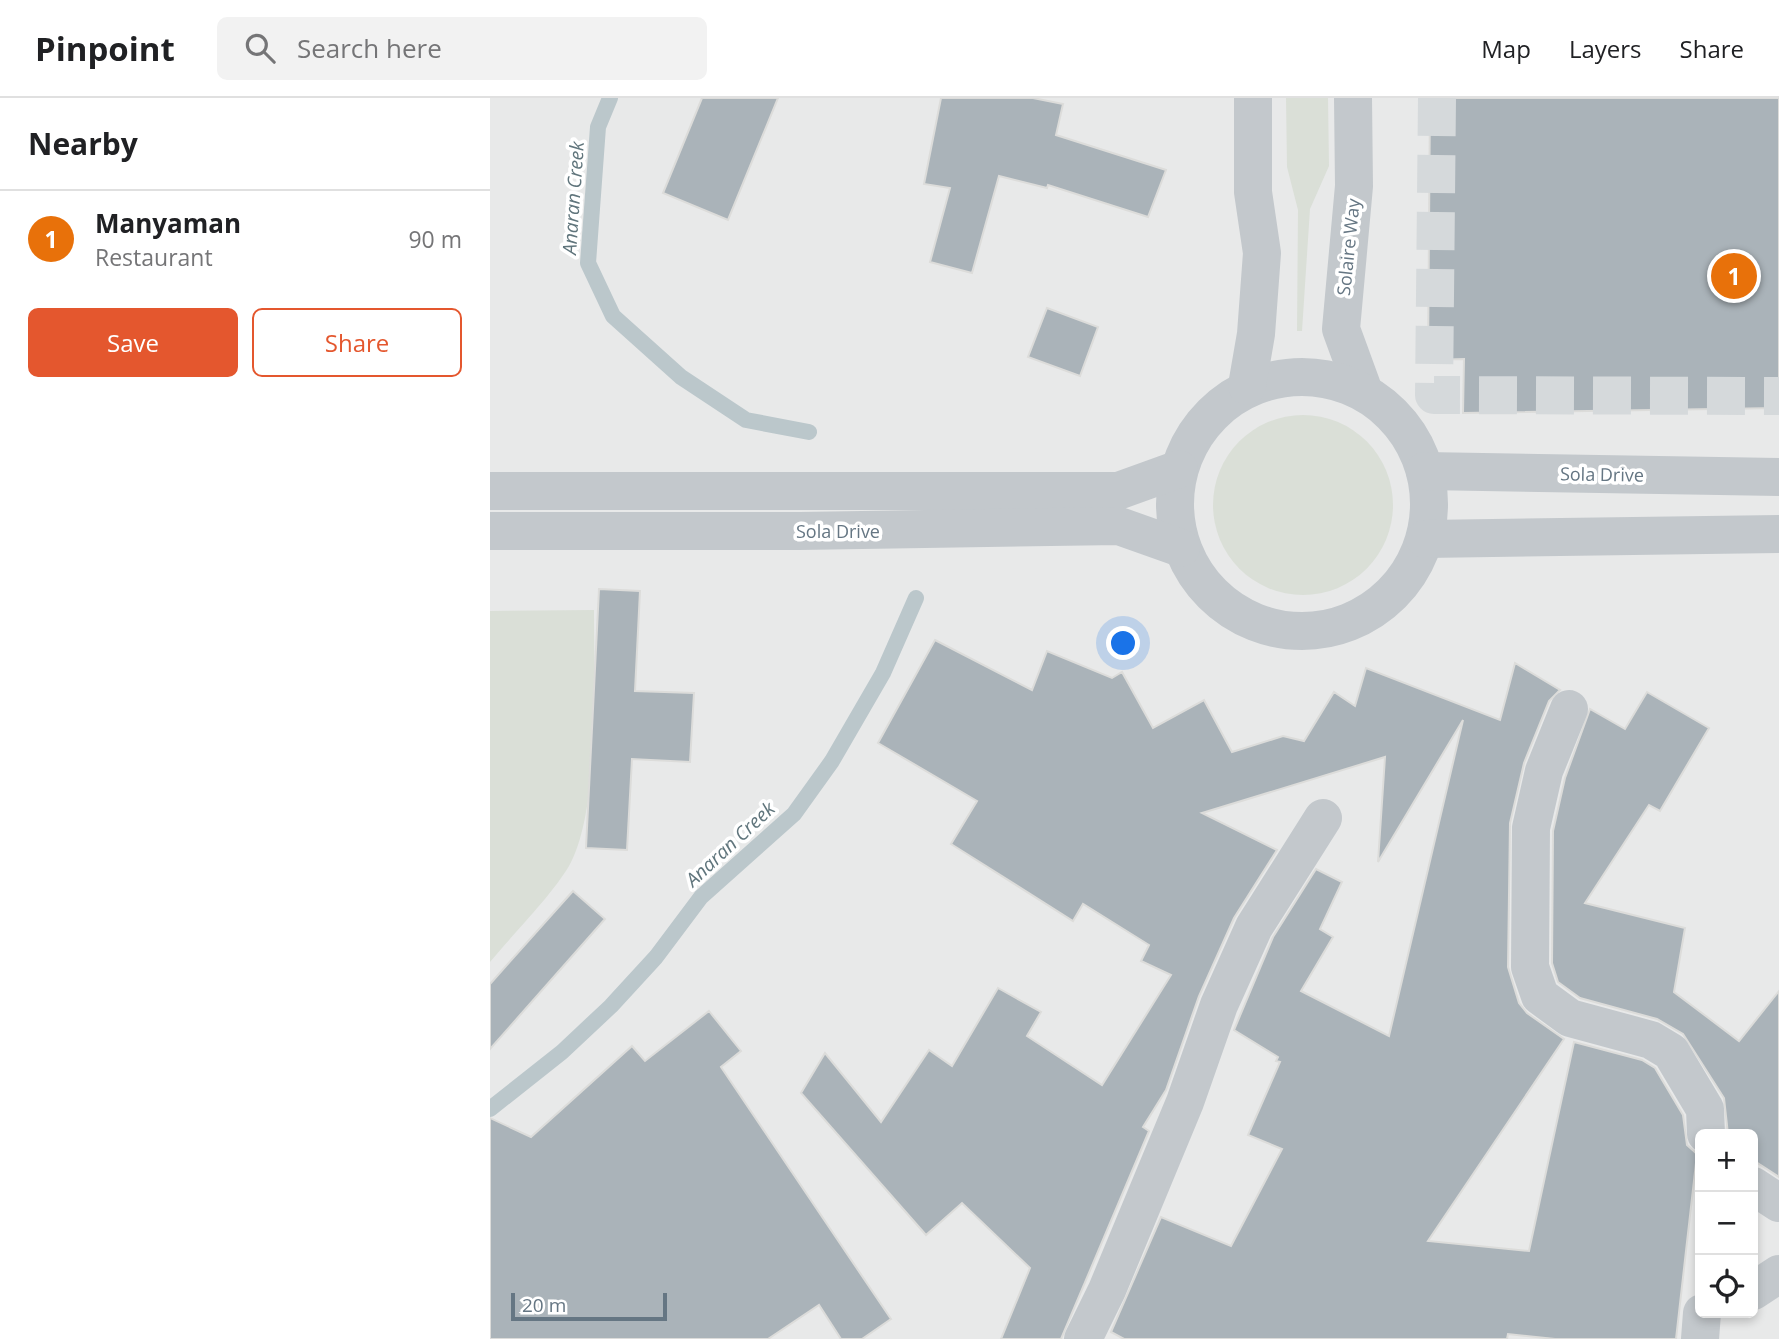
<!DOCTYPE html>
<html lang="en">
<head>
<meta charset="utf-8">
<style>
  :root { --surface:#fff; --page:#f2f2f2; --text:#202124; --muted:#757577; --line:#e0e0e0; --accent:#e4572e }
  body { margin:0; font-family:"Open Sans",sans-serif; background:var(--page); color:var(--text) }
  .controls { position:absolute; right:21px; bottom:21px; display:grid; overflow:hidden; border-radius:10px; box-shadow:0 4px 10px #0003 }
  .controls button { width:63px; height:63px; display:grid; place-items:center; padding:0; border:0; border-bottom:2px solid var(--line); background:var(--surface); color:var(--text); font:35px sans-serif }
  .scale { position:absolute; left:21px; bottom:18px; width:156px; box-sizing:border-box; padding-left:7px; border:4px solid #657683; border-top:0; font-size:19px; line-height:24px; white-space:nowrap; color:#657683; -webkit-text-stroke:5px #fff; paint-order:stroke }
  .you { position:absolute; left:634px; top:546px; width:24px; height:24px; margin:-18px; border:5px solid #fff; border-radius:50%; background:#1a73e8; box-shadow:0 0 0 10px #1a73e833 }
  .badge { display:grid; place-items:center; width:46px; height:46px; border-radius:50%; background:var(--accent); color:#fff; font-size:23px; font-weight:700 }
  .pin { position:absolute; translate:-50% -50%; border:4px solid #fff; box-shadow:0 2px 7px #0006 }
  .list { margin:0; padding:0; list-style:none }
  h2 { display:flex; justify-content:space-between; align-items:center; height:91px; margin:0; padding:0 28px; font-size:30px }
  h2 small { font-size:23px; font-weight:400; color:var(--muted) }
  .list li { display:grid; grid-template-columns:46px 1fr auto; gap:21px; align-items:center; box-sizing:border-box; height:98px; padding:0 28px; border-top:2px solid var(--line) }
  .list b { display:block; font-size:26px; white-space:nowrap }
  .list p { margin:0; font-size:23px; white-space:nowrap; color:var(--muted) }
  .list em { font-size:23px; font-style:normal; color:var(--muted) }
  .actions { display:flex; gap:14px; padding:21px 28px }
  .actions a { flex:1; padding:16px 0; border:2px solid var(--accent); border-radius:10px; text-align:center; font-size:24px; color:var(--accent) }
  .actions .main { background:var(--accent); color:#fff }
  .icon { flex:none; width:38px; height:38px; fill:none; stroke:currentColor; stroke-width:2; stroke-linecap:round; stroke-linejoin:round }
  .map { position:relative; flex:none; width:1289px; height:1241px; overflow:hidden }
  header { display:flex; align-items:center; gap:42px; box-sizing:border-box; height:98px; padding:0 35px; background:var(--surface); border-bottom:2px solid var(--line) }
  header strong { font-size:33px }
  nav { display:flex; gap:38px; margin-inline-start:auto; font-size:24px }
  .search { width:490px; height:63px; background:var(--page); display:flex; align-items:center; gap:18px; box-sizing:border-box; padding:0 24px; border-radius:10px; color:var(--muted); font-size:26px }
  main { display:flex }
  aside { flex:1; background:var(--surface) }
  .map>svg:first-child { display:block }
  .built { fill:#e8e9e9; fill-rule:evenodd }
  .green { fill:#dadfd7 }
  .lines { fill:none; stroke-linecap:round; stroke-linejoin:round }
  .stream { stroke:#bbc7cb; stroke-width:16 }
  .building { fill:#aab3b9; stroke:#dcdcda; stroke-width:2 }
  .minor-tunnel { stroke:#d5d9db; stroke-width:38; stroke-dasharray:38 19; stroke-linecap:butt }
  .minor { stroke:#c3c8cc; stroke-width:38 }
  .labels { text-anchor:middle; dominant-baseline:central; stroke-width:7; stroke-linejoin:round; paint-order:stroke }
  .street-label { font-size:18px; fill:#657683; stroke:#fff }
  .water-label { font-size:19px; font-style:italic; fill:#60757c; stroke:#fff }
</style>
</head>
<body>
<header>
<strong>Pinpoint</strong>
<div class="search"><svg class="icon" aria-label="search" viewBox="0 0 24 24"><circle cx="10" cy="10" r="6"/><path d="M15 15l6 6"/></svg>Search here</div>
<nav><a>Map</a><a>Layers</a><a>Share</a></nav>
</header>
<main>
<aside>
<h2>Nearby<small></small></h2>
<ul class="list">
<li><span class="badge" style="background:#e8710a">1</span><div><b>Manyaman</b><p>Restaurant</p></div><em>90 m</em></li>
</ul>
<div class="actions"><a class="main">Save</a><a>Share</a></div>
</aside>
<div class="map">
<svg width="1289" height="1241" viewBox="0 0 1289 1241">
  <rect width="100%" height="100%" fill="#fafaf8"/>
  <path class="built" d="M0 0H1289V1241H0ZM1210 1036H1263V1215H1210Z"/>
  <g class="green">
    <polygon points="796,0 838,0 839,68 820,111 812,233 807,233 808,112 797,69"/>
    <circle cx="813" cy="407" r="90"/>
    <path d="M104 512C104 577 110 714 79 768 62 797 23 836 0 864V513Z"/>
  </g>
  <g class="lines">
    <g class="stream">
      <polyline points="120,0 108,29 98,165 123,218 191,279 256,322 319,334"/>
      <polyline points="0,1011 72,954 121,908 166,859 211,799 304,716 342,663 393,575 426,500"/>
    </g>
  </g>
  <g class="building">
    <polygon points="212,0 288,0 238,122 173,95"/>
    <polygon points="451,0 543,0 573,6 566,37 676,72 658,119 558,87 557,90 509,78 482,175 440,164 460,90 434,86"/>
    <polygon points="940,0 1289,0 1289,310 973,315 974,261 938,262"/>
    <polygon points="557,210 608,229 590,278 538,259"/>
    <polygon points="109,491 150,493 145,593 204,595 200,664 142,661 137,752 96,750"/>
    <polygon points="445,542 542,592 557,553 622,580 632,574 663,630 714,602 742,654 793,638 814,643 844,594 865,608 876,570 1010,622 1025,565 1070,592 1059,603 1034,665 1020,725 1018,869 1029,905 1037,915 1074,941 938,1143 1039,1153 1084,944 1152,962 1165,970 1193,1017 1197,1047 1207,1056 1186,1241 1065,1241 1018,1236 1017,1241 634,1241 621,1234 671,1119 741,1148 792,1051 758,1037 790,964 786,963 788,959 744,932 783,839 826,771 852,784 830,831 843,839 811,893 899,938 973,622 888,764 895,659 712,715 787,752 744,820 709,898 676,992 653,1029 659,1033 571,1241 511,1241 540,1170 472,1105 436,1137 311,995 335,955 391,1024 439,952 462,968 508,890 551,914 537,938 612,987 681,877 651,863 659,847 593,806 583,823 461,746 487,703 388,645"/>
    <polygon points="1157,594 1219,630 1170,713 1159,707 1095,805 1195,830 1184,894 1249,943 1289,893 1289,1079 1263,1062 1263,1036 1238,1036 1234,1000 1193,936 1167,921 1090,900 1068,884 1062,865 1063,733 1075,680 1100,611 1135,631"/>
    <polygon points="83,793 115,821 0,951 0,886"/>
    <polygon points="219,913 251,953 231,969 401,1221 372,1241 351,1241 329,1207 278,1241 0,1241 0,1020 41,1039 142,948 155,963"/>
  </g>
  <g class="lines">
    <polyline class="minor-tunnel" points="947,0 944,297 1289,298"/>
    <g class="minor">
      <polyline points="863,0 864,88 851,231 874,294"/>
      <circle cx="812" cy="406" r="127"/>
      <polyline points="757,288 766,236 772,155 763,94 763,0"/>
      <polyline points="935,373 1289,379"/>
      <polyline points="0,393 628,393 689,371"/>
      <polyline points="0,433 310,433 629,428 691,450"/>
      <polyline points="935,441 1289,436"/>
      <polyline points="1079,611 1054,673 1041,730 1040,869 1050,898 1080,920 1161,942 1181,954 1215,1011 1216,1036"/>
      <polyline points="1263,1088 1289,1105"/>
      <polyline points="1263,1193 1289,1176"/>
      <polyline points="593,1241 617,1192 695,1004 729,907 764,829 833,720"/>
      <polyline points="1210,1241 1212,1215"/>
    </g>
  </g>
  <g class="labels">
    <g class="street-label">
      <text transform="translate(858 149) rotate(-84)">Solaire Way</text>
      <text transform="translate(1112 376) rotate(1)">Sola Drive</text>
      <text x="348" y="433">Sola Drive</text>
    </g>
    <g class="water-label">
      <text transform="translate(83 100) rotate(-86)">Anaran Creek</text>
      <text transform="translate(240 746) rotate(-43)">Anaran Creek</text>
    </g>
  </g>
</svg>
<div class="controls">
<button>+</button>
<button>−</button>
<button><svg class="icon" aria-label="locate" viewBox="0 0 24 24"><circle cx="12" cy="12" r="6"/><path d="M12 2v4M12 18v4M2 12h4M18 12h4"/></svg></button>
</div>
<div class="scale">20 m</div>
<div class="you"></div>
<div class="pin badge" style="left:1244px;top:178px;background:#e8710a">1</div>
</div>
</main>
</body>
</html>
